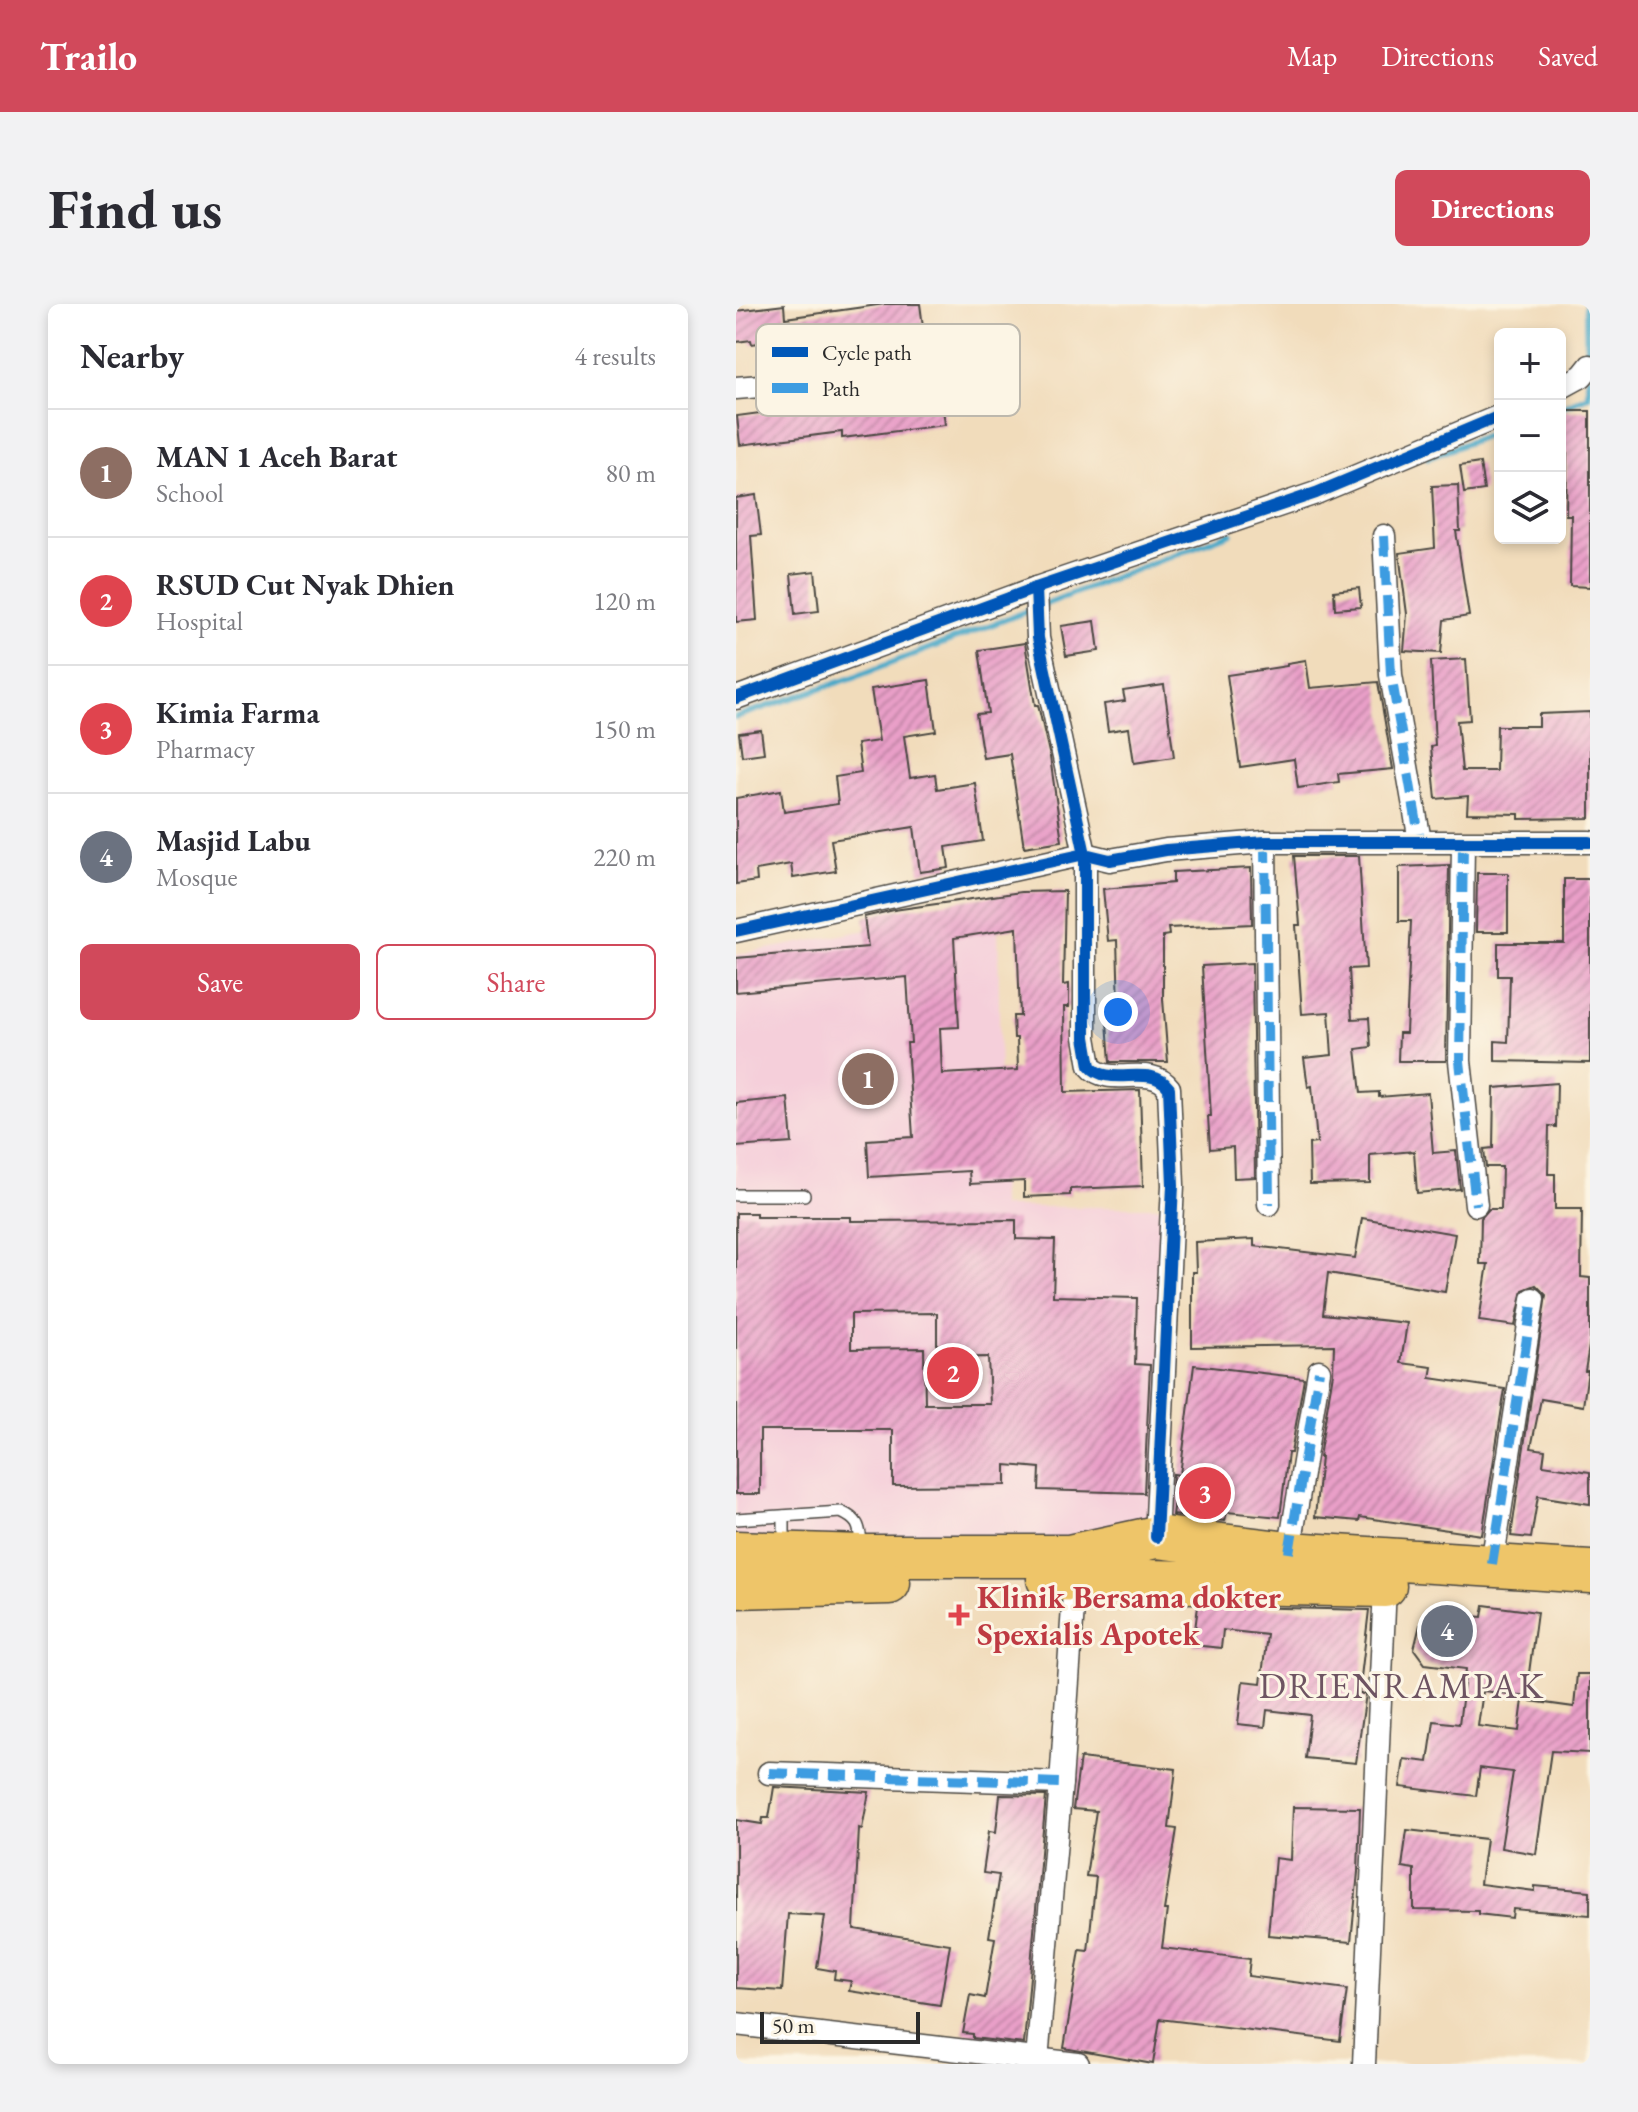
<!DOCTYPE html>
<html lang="en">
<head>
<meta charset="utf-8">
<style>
  :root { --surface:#fff; --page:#f2f2f3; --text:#2b2b33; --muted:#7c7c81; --line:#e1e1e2; --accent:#d1495b }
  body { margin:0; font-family:"EB Garamond",serif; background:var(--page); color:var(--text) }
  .controls { position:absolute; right:24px; top:24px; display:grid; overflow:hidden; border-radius:12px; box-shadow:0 4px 12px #0003 }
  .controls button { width:72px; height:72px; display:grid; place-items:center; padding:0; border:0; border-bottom:2px solid var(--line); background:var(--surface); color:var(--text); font:40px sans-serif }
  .scale { position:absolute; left:24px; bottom:20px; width:160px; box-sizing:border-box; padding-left:8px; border:4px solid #2b2b2b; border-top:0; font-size:22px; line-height:28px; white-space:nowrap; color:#2b2b2b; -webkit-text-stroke:6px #fcf5e5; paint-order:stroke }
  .you { position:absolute; left:382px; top:708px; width:28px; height:28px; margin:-20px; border:6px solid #fff; border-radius:50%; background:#1a73e8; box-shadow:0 0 0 12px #1a73e833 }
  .badge { display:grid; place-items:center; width:52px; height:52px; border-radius:50%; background:var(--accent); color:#fff; font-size:26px; font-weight:700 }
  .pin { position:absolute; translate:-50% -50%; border:4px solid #fff; box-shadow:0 2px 8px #0006 }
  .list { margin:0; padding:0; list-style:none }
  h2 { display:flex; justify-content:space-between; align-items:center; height:104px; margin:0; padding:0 32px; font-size:34px }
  h2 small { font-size:26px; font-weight:400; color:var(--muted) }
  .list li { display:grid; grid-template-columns:52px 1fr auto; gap:24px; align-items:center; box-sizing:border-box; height:128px; padding:0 32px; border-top:2px solid var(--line) }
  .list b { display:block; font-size:30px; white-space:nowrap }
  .list p { margin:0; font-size:26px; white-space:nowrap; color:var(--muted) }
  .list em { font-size:26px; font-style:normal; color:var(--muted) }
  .actions { display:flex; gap:16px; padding:24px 32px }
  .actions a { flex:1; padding:18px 0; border:2px solid var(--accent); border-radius:12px; text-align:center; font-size:28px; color:var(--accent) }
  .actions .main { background:var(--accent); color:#fff }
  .icon { flex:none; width:44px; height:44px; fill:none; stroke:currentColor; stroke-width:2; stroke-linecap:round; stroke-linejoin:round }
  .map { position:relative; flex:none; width:854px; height:1760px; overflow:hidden; border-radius:12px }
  header { display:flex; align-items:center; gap:48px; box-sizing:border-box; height:112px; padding:0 40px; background:var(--accent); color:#fff }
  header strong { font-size:38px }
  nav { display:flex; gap:44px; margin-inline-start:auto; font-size:28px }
  .intro { display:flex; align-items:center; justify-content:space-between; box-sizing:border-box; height:192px; padding:0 48px }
  h1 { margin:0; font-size:56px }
  .button { padding:20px 36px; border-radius:12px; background:var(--accent); color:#fff; font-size:28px; font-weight:700 }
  main { display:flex; gap:48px; padding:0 48px }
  aside { flex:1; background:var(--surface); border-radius:12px; box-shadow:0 4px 12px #0003 }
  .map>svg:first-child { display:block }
  .built { fill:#f5cfda }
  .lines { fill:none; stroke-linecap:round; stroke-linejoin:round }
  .stream { stroke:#48a9c8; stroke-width:6 }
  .building { fill:url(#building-hatch); fill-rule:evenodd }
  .lane-casing { stroke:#494641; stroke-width:14 }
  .street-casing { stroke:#494641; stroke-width:25 }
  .highway-casing { stroke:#494641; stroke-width:45 }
  .lane { stroke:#fff; stroke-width:11 }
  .street { stroke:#fff; stroke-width:22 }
  .highway { stroke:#eec569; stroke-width:42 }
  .quiet { stroke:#3d9ce1; stroke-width:10; stroke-dasharray:20 10; stroke-linecap:butt }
  .cycleway-casing { stroke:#fcf5e5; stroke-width:17 }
  .cycleway { stroke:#0057b8; stroke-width:12 }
  .health-dot { fill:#e0444e; stroke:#fcf5e5; stroke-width:3 }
  .labels { text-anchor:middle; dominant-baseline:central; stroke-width:6; stroke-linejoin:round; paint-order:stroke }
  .health-label { font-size:32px; font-weight:bold; fill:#be3a42; stroke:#fcf5e5; text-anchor:start }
  .quarter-label { font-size:36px; letter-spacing:2px; fill:#6e5462; stroke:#fcf5e5 }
  .key { fill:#fcf5e5; stroke:#bdb8ad; stroke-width:2 }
  .key-label { font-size:22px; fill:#2b2b2b }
</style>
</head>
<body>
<header>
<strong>Trailo</strong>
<nav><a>Map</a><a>Directions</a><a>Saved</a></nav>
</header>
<div class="intro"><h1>Find us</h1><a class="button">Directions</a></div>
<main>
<aside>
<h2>Nearby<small>4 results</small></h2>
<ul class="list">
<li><span class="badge" style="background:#8d6e63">1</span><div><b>MAN 1 Aceh Barat</b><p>School</p></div><em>80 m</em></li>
<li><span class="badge" style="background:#e0444e">2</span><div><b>RSUD Cut Nyak Dhien</b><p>Hospital</p></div><em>120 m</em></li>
<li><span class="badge" style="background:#e0444e">3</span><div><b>Kimia Farma</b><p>Pharmacy</p></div><em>150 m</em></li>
<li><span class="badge" style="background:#6b7280">4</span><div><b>Masjid Labu</b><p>Mosque</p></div><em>220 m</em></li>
</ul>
<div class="actions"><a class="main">Save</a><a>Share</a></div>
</aside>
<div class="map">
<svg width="854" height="1760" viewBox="0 0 854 1760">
  <defs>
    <pattern id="building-hatch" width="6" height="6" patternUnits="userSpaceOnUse" patternTransform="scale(2)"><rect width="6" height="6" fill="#e99fc8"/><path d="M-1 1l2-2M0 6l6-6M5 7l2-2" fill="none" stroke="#bd82a3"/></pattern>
  </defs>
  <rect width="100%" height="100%" fill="#fcf5e5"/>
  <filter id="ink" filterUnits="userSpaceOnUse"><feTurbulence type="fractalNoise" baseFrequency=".0125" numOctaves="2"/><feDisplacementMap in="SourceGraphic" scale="16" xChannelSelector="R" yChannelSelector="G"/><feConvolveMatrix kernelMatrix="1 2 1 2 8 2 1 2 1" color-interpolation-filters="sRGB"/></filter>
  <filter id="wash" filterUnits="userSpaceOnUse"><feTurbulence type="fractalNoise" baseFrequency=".006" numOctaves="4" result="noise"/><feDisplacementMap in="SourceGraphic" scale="32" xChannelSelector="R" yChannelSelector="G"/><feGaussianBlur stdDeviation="1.8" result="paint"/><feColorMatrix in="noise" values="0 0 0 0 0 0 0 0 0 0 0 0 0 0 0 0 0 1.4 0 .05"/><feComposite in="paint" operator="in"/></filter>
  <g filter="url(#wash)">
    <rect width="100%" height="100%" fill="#f1dcbb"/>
    <polygon class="built" points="262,601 265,903 444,903 423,1237 0,1235 0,651"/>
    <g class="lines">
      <g class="stream">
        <polyline points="850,0 851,59"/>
        <polyline points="824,103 852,92 852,74"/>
        <polyline points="692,154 764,126"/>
        <polyline points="0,413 124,371 495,229"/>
      </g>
    </g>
    <g id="blocks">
      <g class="building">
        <polygon points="149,0 184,0 188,30 74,42 73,32 16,40 15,36 0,38 0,7 48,1 49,14"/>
        <polygon points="204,80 209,121 106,134 106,128 4,141 1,112 102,99 101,93"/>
        <polygon points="829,107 854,107 854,283 834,282 835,211 830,211 831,148 828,148"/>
        <polygon points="744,159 748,186 728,189 724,162"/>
        <polygon points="722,181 724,227 720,227 733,312 708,316 705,349 668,347 671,310 663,249 699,244 696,182"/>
        <polygon points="20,191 25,231 15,232 21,316 0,318 0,194"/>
        <polygon points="79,267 83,307 59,310 55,270"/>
        <polygon points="623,284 625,303 599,305 598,287"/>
        <polygon points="359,317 363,347 330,352 325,322"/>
        <polygon points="289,339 299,401 302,401 314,453 326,537 288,543 274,450 247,454 240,410 252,409 243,346"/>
        <polygon points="730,355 734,416 721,417 726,467 760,467 761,422 803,422 803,410 854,408 854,514 783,515 783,510 731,509 732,492 700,495 695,443 699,442 695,357"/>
        <polygon points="570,356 574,384 642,378 657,465 602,470 603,478 562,484 558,455 504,463 491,371 551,362 551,359"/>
        <polygon points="193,376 200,427 168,432 174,474 199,470 201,485 239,479 247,537 210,543 213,564 184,568 178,523 95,536 100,567 57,574 55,560 20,566 21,577 0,580 0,494 45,486 48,508 102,500 99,473 125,469 121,440 143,437 135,385"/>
        <polygon points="428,381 438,453 398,459 393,424 372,427 368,400 389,397 387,387"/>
        <polygon points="25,426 28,449 6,452 3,429"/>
        <polygon points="558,552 623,552 630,664 613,665 616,715 633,714 635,743 620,745 625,789 643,788 643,793 692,789 697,849 720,847 724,885 681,889 678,847 634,851 634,879 574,880 573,840 581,839 576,782 572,783 568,754 596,751 593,708 566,710 560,621 564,621"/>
        <polygon points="713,561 710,757 662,757 663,729 670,729 675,617 663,617 663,563"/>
        <polygon points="515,564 516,620 432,624 433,631 427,632 427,695 432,758 374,758 370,704 383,703 381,636 372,637 367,585 437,579 437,568"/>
        <polygon points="741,569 772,569 772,628 740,628"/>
        <polygon points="828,575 854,575 854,759 759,757 759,737 772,738 774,672 762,672 762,639 828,639"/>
        <path d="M329 587 327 681 333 680V703H328L329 788 404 786 407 882 334 885V891L288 893V877L234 880 233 867 133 873 131 836 177 833 171 739H175L171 673 0 688V654L132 643 128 613 158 606 285 588ZM281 624 284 712H277L278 734H281L282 766 206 770 204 724 223 723 218 634Z"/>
        <polygon points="516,659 519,873 498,874 497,843 474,845 472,812 475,812 466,662"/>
        <polygon points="821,779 820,823 813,822 812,870 819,870 819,905 846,905 845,973 854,974 854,1036 849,1067 852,1067 847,1102 805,1095 795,1144 809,1146 807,1161 854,1168 854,1200 802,1192 795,1234 775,1232 810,991 800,981 787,986 779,1022 743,1017 752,960 744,960 745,914 753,905 765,905 766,863 750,863 748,845 757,844 758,784"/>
        <polygon points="52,794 56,839 0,843 0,799"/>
        <path d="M0 909H20V913H115V917L280 916V935L319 936 317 992 401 994 399 1060 414 1061 408 1189 303 1186 304 1164 270 1161V1181L157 1182V1126H24V1190H0ZM201 1009V1054L252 1053 254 1100H189L188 1044 115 1045V1010Z"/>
        <polygon points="626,914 719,930 709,988 592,969 587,1010 671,1019 665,1059 696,1063 694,1074 769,1085 746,1231 624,1213 623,1217 579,1213 585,1153 583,1153 597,1069 598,1041 456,1043 456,968 460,968 459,938 518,935 518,942 619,954"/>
        <polygon points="458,1061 568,1074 555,1149 552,1149 544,1213 491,1208 489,1217 436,1211 439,1190 436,1190 437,1170 444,1171"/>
        <polygon points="748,1301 801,1308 790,1392 747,1387 742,1422 783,1427 787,1396 838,1403 841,1370 854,1370 854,1449 815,1447 800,1550 765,1544 777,1468 744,1464 740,1492 664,1483 668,1455 692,1458 698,1417 723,1420 730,1365 689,1360 678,1345 684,1321 698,1309 746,1313"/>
        <polygon points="462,1302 633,1306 623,1390 630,1390 620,1459 569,1454 574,1411 531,1406 529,1423 502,1420 507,1377 525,1379 531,1331 487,1326 485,1344 457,1341"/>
        <polygon points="344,1454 440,1465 433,1524 441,1525 428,1606 431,1606 426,1644 514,1655 512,1672 611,1685 604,1737 424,1715 417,1760 328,1744 344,1646 352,1647 360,1573 350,1572 360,1507 337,1505"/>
        <polygon points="38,1483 133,1488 126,1525 123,1524 118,1625 214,1640 204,1701 113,1687 115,1677 98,1675 99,1667 81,1664 89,1612 52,1610 46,1687 0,1684 0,1516 26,1520 27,1514 33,1514"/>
        <polygon points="264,1491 310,1492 288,1740 237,1734 237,1730 227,1729 234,1691 249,1694 259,1634 253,1633 263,1571 247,1569 253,1527 260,1528"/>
        <polygon points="557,1503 624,1504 622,1568 615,1638 532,1631 539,1554 555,1556"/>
        <polygon points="671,1526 750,1535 744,1580 799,1587 799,1582 854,1587 854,1611 777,1605 776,1614 742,1610 742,1607 678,1606 678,1565 666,1563"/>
      </g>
    </g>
  </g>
  <g filter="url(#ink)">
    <use href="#blocks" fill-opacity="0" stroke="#494641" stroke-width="2"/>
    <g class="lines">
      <g class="lane-casing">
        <g id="lane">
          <polyline points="0,891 68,891"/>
          <path d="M0 1215 105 1208C125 1217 123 1224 126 1244"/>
          <polyline points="48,1243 48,1212"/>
        </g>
      </g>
      <g class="street-casing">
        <g id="street">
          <polyline points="0,84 156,71"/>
          <polyline points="824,84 846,72 854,62"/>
          <polyline points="648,232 655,371 684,537"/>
          <path d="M300 284 302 334 349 550V733L354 762C373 785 414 758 433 784L437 881 420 1233"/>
          <polyline points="0,394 300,284 580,189 764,112"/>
          <polyline points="529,538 533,900"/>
          <polyline points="727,539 724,757 740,901"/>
          <polyline points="0,627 349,550 374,556 430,546 529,538 854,538"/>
          <polyline points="553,1249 583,1067"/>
          <polyline points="756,1260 797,995"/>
          <polyline points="33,1469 325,1479"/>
          <polyline points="0,1720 342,1760"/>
          <polyline points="301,1756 325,1479 339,1274"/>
          <polyline points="628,1760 649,1282"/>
        </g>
      </g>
      <g class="highway-casing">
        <g id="highway">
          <polyline points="0,1248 127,1252 333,1252 420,1233 553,1249 854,1268"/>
          <polyline points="312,1275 649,1282"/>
          <polyline points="0,1283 153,1279"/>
        </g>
      </g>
      <use href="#lane" class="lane"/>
      <use href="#street" class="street"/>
      <use href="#highway" class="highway"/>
      <g class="quiet">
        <polyline points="648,232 655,371 684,537"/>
        <polyline points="529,538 533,900"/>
        <polyline points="727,539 724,757 740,901"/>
        <polyline points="553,1249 583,1067"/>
        <polyline points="756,1260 797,995"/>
        <polyline points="33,1469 325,1479"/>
      </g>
      <g class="cycleway-casing">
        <g id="cycleway">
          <path d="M300 284 302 334 349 550V733L354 762C373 785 414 758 433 784L437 881 420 1233"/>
          <polyline points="0,394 300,284 580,189 764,112"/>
          <polyline points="0,627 349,550 374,556 430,546 529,538 854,538"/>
        </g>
      </g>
      <use href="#cycleway" class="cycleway"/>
    </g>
  </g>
  <path class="health-dot" d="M219 1299h8v8h8v8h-8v8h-8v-8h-8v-8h8z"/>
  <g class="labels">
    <g class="health-label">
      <text x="241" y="1293">Klinik Bersama dokter<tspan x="241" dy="37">Spexialis Apotek</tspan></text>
    </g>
    <g class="quarter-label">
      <text x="666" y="1381">DRIENRAMPAK</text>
    </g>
  </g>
  <rect x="20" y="20" width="264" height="92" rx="12" class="key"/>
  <rect x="36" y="43" width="36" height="10" fill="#0057b8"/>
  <rect x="36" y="79" width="36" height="10" fill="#3d9ce1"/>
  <g class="key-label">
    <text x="86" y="56">Cycle path</text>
    <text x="86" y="92">Path</text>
  </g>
</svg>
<div class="controls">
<button>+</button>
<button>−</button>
<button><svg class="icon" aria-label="layers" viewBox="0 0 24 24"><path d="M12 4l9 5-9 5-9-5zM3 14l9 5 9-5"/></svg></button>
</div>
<div class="scale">50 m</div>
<div class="you"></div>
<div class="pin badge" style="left:132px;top:775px;background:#8d6e63">1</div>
<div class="pin badge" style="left:217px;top:1069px;background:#e0444e">2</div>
<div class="pin badge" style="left:469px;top:1189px;background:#e0444e">3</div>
<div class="pin badge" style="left:711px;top:1327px;background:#6b7280">4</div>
</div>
</main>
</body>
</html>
